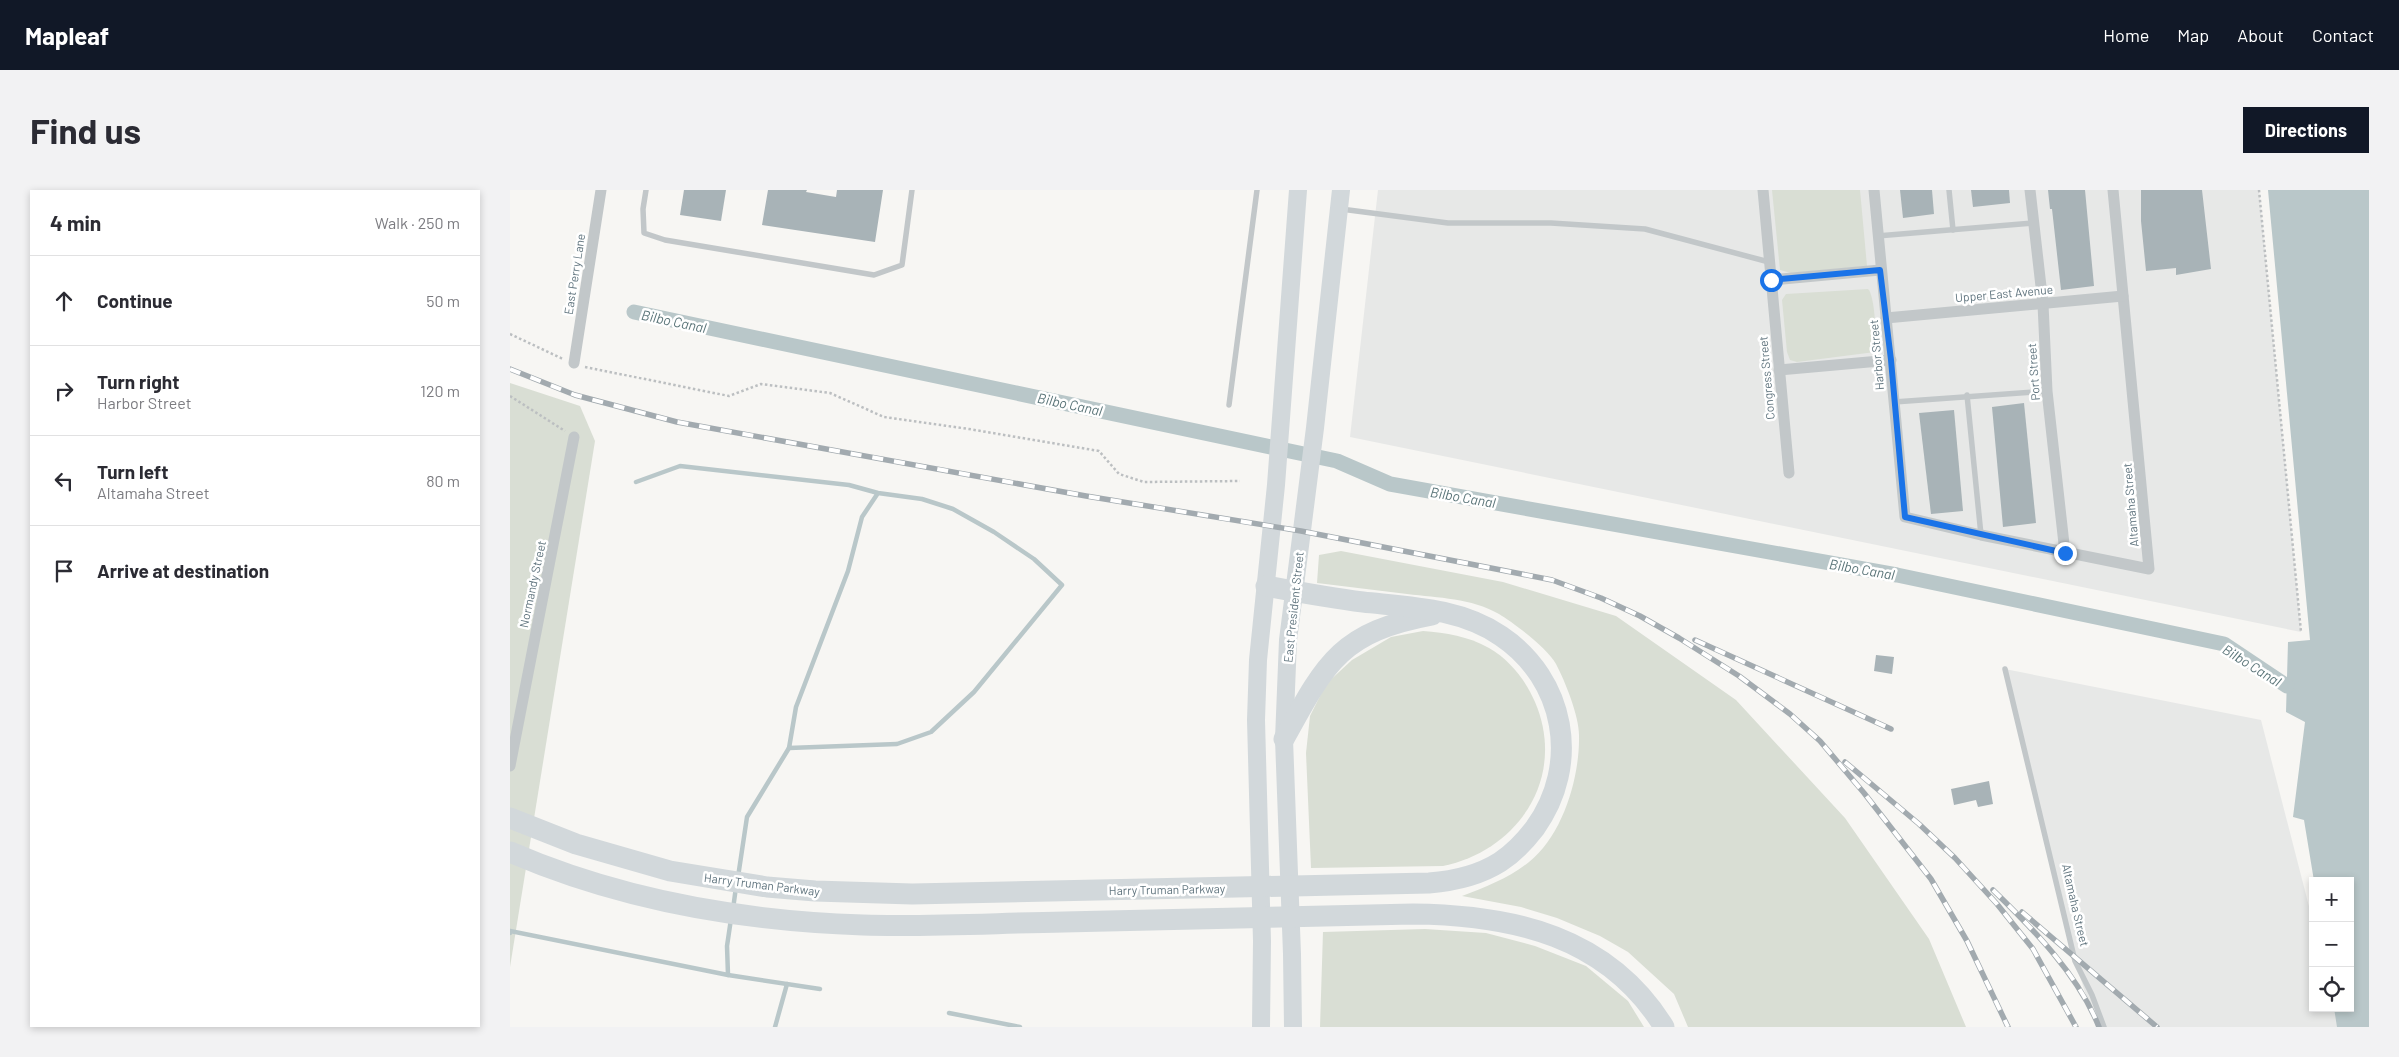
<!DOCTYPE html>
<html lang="en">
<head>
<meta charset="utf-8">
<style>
  :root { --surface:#fff; --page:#f2f2f3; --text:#2b2b33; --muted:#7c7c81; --line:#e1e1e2; --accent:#111827 }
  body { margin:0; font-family:Barlow,sans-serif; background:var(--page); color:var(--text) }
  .controls { position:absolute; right:15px; bottom:15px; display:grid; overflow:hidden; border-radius:0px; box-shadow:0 2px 8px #0003 }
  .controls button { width:45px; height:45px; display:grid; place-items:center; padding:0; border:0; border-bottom:1px solid var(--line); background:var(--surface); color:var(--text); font:25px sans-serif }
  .stop { position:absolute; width:15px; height:15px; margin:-11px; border:4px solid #1a73e8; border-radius:50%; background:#fff }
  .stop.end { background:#1a73e8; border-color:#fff; box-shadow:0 1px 5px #0008 }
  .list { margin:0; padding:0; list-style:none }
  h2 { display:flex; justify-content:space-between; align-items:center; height:65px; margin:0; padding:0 20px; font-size:21px }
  h2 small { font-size:16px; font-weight:400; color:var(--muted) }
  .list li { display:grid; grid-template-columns:32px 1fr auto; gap:15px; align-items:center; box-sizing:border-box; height:90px; padding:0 20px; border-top:1px solid var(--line) }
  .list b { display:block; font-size:19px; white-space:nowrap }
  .list p { margin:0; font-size:16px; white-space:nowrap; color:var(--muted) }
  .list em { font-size:16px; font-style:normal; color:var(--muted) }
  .icon { flex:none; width:28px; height:28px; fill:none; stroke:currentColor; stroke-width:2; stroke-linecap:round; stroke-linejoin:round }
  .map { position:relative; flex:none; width:1859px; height:837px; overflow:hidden; border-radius:0px }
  header { display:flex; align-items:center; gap:30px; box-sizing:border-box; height:70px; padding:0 25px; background:var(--accent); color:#fff }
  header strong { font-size:24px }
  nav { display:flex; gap:28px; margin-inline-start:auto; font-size:18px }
  .intro { display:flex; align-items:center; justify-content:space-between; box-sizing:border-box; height:120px; padding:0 30px }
  h1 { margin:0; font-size:35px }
  .button { padding:12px 22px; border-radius:0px; background:var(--accent); color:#fff; font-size:18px; font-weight:700 }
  main { display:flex; gap:30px; padding:0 30px }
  aside { flex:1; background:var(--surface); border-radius:0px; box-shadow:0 2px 8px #0003 }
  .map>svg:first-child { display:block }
  .built { fill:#e7e8e7 }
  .green { fill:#d9ded4 }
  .water { fill:#b9c7c9 }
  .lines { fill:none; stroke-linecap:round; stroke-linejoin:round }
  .stream { stroke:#b9c7c9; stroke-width:4.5 }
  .canal { stroke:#b9c7c9; stroke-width:15 }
  .building { fill:#a8b3b7 }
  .path { stroke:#bcbfc1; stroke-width:2.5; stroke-dasharray:2.5 2.5; stroke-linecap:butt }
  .lane { stroke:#c2c7c9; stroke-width:5.5 }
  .street { stroke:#c2c7c9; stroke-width:11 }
  .primary { stroke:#d2d8db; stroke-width:18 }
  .highway { stroke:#d2d8db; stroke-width:21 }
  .rail-casing { stroke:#a2aaaf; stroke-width:5.5 }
  .rail { stroke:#fff; stroke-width:4; stroke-dasharray:11; stroke-linecap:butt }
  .route { stroke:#1a73e8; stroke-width:6 }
  .labels { text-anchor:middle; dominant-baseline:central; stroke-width:5; stroke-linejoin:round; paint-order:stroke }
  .street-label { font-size:12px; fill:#61757f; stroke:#fff }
  .water-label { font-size:14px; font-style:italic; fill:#5c767a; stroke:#fff }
</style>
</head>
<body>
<header>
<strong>Mapleaf</strong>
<nav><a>Home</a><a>Map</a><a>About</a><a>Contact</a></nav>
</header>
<div class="intro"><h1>Find us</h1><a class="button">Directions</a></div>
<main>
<aside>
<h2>4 min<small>Walk · 250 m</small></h2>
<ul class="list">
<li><svg class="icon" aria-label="ahead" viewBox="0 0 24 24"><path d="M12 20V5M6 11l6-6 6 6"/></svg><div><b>Continue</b></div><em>50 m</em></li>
<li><svg class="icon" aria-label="right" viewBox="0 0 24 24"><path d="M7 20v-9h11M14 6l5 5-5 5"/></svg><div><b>Turn right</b><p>Harbor Street</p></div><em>120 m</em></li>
<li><svg class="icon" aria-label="left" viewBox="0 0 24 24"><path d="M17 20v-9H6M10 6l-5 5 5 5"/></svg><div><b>Turn left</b><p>Altamaha Street</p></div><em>80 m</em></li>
<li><svg class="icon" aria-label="arrive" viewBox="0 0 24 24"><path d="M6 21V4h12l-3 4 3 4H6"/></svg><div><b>Arrive at destination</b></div></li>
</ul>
</aside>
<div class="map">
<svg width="1859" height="837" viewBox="0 0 1859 837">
  <rect width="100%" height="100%" fill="#f7f6f3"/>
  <g class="built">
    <polygon points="868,0 1749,0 1791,442 840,247"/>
    <polygon points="1495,479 1751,530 1803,732 1803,818 1825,818 1829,837 1586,837 1565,771"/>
  </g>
  <g class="green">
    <polygon points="1262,0 1350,0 1357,76 1281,83 1270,80"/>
    <path d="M1358 99C1365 105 1367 152 1365 162L1287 172 1280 170 1277 162 1272 110 1276 104Z"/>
    <polygon points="0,193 70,216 85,251 0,777"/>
    <path d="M831 361 993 392 1106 426 1226 510 1335 628 1419 749 1456 837H1178L1164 804 1118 762 1090 746 1047 728 1011 717 952 706C976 697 999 688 1019 672 1053 645 1070 587 1069 545 1069 526 1055 491 1046 474 1038 459 1004 433 989 424 961 408 929 408 897 404 867 400 837 397 807 393L809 365Z"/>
    <path d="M913 441C936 443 958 446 979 458 1000 470 1016 491 1025 512 1057 587 1009 660 933 676L801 678 796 563 800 526 816 494 842 470 881 447Z"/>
    <polygon points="915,739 976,743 1025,756 1076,776 1118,811 1134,837 810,837 813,742"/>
  </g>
  <polygon class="water" points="1758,0 1859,0 1859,837 1827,837 1824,818 1840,818 1840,691 1804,691 1794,630 1783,627 1795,532 1776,522 1778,452 1800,450"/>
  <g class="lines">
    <g class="stream">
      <polyline points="126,292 170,276 339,295 368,303 412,309 443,319 484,342 524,369 552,395 464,502 421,542 387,554 279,558 286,517 338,381 352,327 368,303"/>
      <polyline points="228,687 237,627 279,558"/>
      <polyline points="223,719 226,697"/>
      <polyline points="0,743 0,741 218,785 217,756 221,729"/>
      <polyline points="218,785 310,799"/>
      <polyline points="439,823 510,837"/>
      <polyline points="265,837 277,794"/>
    </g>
    <polyline class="canal" points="124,122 827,271 880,294 1387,385 1714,454 1777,496"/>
  </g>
  <g class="building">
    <polygon points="174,0 216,0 211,31 170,25"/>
    <polygon points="258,0 297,0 296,2 326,7 327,0 373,0 365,52 252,35"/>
    <polygon points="1390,0 1422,0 1424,24 1393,28"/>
    <polygon points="1461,0 1499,0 1500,13 1463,17"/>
    <polygon points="1538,0 1575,0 1584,96 1551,100 1542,19 1540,19"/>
    <polygon points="1631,0 1692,0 1701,79 1666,85 1666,78 1636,81 1631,31"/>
    <polygon points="1514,213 1526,333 1493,337 1482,217"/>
    <polygon points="1444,220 1453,321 1421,324 1409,223"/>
    <polygon points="1366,465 1384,467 1382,484 1364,481"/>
    <polygon points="1479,591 1483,614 1468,617 1466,610 1444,615 1441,599"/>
  </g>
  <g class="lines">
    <g class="path">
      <polyline points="1749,0 1791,442"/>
      <polyline points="0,144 53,169"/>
      <polyline points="75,177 219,206 251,194 320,203 374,227 459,239 589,261 609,284 634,292 730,291"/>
      <polyline points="0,206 55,241"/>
    </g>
    <g class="lane">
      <polyline points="136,0 133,19 134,43 155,50 364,85 392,75 402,0"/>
      <polyline points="1439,0 1443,40"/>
      <polyline points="831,19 938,33 1041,33 1135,39 1259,72"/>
      <polyline points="1367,46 1523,33"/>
      <polyline points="1457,205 1471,345"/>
      <polyline points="1384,212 1537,201"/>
      <polyline points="719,215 747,0"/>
      <polyline points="1495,479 1565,771 1582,805 1594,837"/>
    </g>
    <g class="street">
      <polyline points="1253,0 1279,283"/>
      <polyline points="1364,0 1395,327 1471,345 1639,379 1603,0"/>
      <polyline points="1520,0 1533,114 1537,201 1555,363"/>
      <polyline points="1261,90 1370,80"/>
      <polyline points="1376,128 1613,106"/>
      <polyline points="64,173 91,0"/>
      <polyline points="1269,180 1381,170"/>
      <polyline points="0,576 64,247"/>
    </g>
    <g class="primary">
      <polyline points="751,837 752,751 746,530 748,470 766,295 788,0"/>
      <polyline points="783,837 782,764 774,549 778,450 805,238 831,0"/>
    </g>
    <g class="highway">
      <path d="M774 549C816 472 831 442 922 425"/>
      <path d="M0 628 66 654 160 681 257 697 305 701 402 704 919 693C944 691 968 686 990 672 1004 663 1015 651 1025 638 1071 574 1055 489 991 446 950 418 899 417 853 412 820 408 788 402 756 396"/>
      <path d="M0 662C111 710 233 731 353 735 420 737 487 733 554 732 671 729 787 726 903 724 1003 725 1098 746 1154 837"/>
    </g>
    <g class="rail-casing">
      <g id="rail">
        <polyline points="0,179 65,205 167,232 576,306 791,341 1042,390 1091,408 1130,426 1169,448 1229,486 1280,524 1310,551 1354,603 1421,689 1457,751 1498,837"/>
        <polyline points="1185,450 1381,539"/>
        <polyline points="1335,572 1409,634 1445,668 1487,714 1523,759 1566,837"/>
        <path d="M1483 700C1523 739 1568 784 1589 837"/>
        <polyline points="1512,722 1647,837"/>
      </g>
    </g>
    <use href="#rail" class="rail"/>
  </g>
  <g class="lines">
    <polyline class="route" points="1261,90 1370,80 1381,170 1395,327 1555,363"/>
  </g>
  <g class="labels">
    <g class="street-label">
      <text transform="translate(64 84) rotate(-81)">East Perry Lane</text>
      <text transform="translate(1494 103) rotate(-5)">Upper East Avenue</text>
      <text transform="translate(1366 165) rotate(-95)">Harbor Street</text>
      <text transform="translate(1523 182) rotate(-94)">Port Street</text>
      <text transform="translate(1256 188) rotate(-95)">Congress Street</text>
      <text transform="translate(1620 315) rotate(-95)">Altamaha Street</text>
      <text transform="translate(22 394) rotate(-78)">Normandy Street</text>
      <text transform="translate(783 417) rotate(-84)">East President Street</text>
      <text transform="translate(252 694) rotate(7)">Harry Truman Parkway</text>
      <text transform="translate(657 699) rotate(-1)">Harry Truman Parkway</text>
      <text transform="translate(1566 715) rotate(77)">Altamaha Street</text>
    </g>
    <g class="water-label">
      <text transform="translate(164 131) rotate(12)">Bilbo Canal</text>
      <text transform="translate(560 214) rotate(12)">Bilbo Canal</text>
      <text transform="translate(953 307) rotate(10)">Bilbo Canal</text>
      <text transform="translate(1352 379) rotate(10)">Bilbo Canal</text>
      <text transform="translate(1742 475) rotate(32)">Bilbo Canal</text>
    </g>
  </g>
</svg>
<div class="controls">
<button>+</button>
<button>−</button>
<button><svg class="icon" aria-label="locate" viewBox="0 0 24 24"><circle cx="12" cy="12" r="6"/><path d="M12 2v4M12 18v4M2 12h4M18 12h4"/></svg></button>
</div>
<div class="stop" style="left:1261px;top:90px"></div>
<div class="stop end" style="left:1555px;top:363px"></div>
</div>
</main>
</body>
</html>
